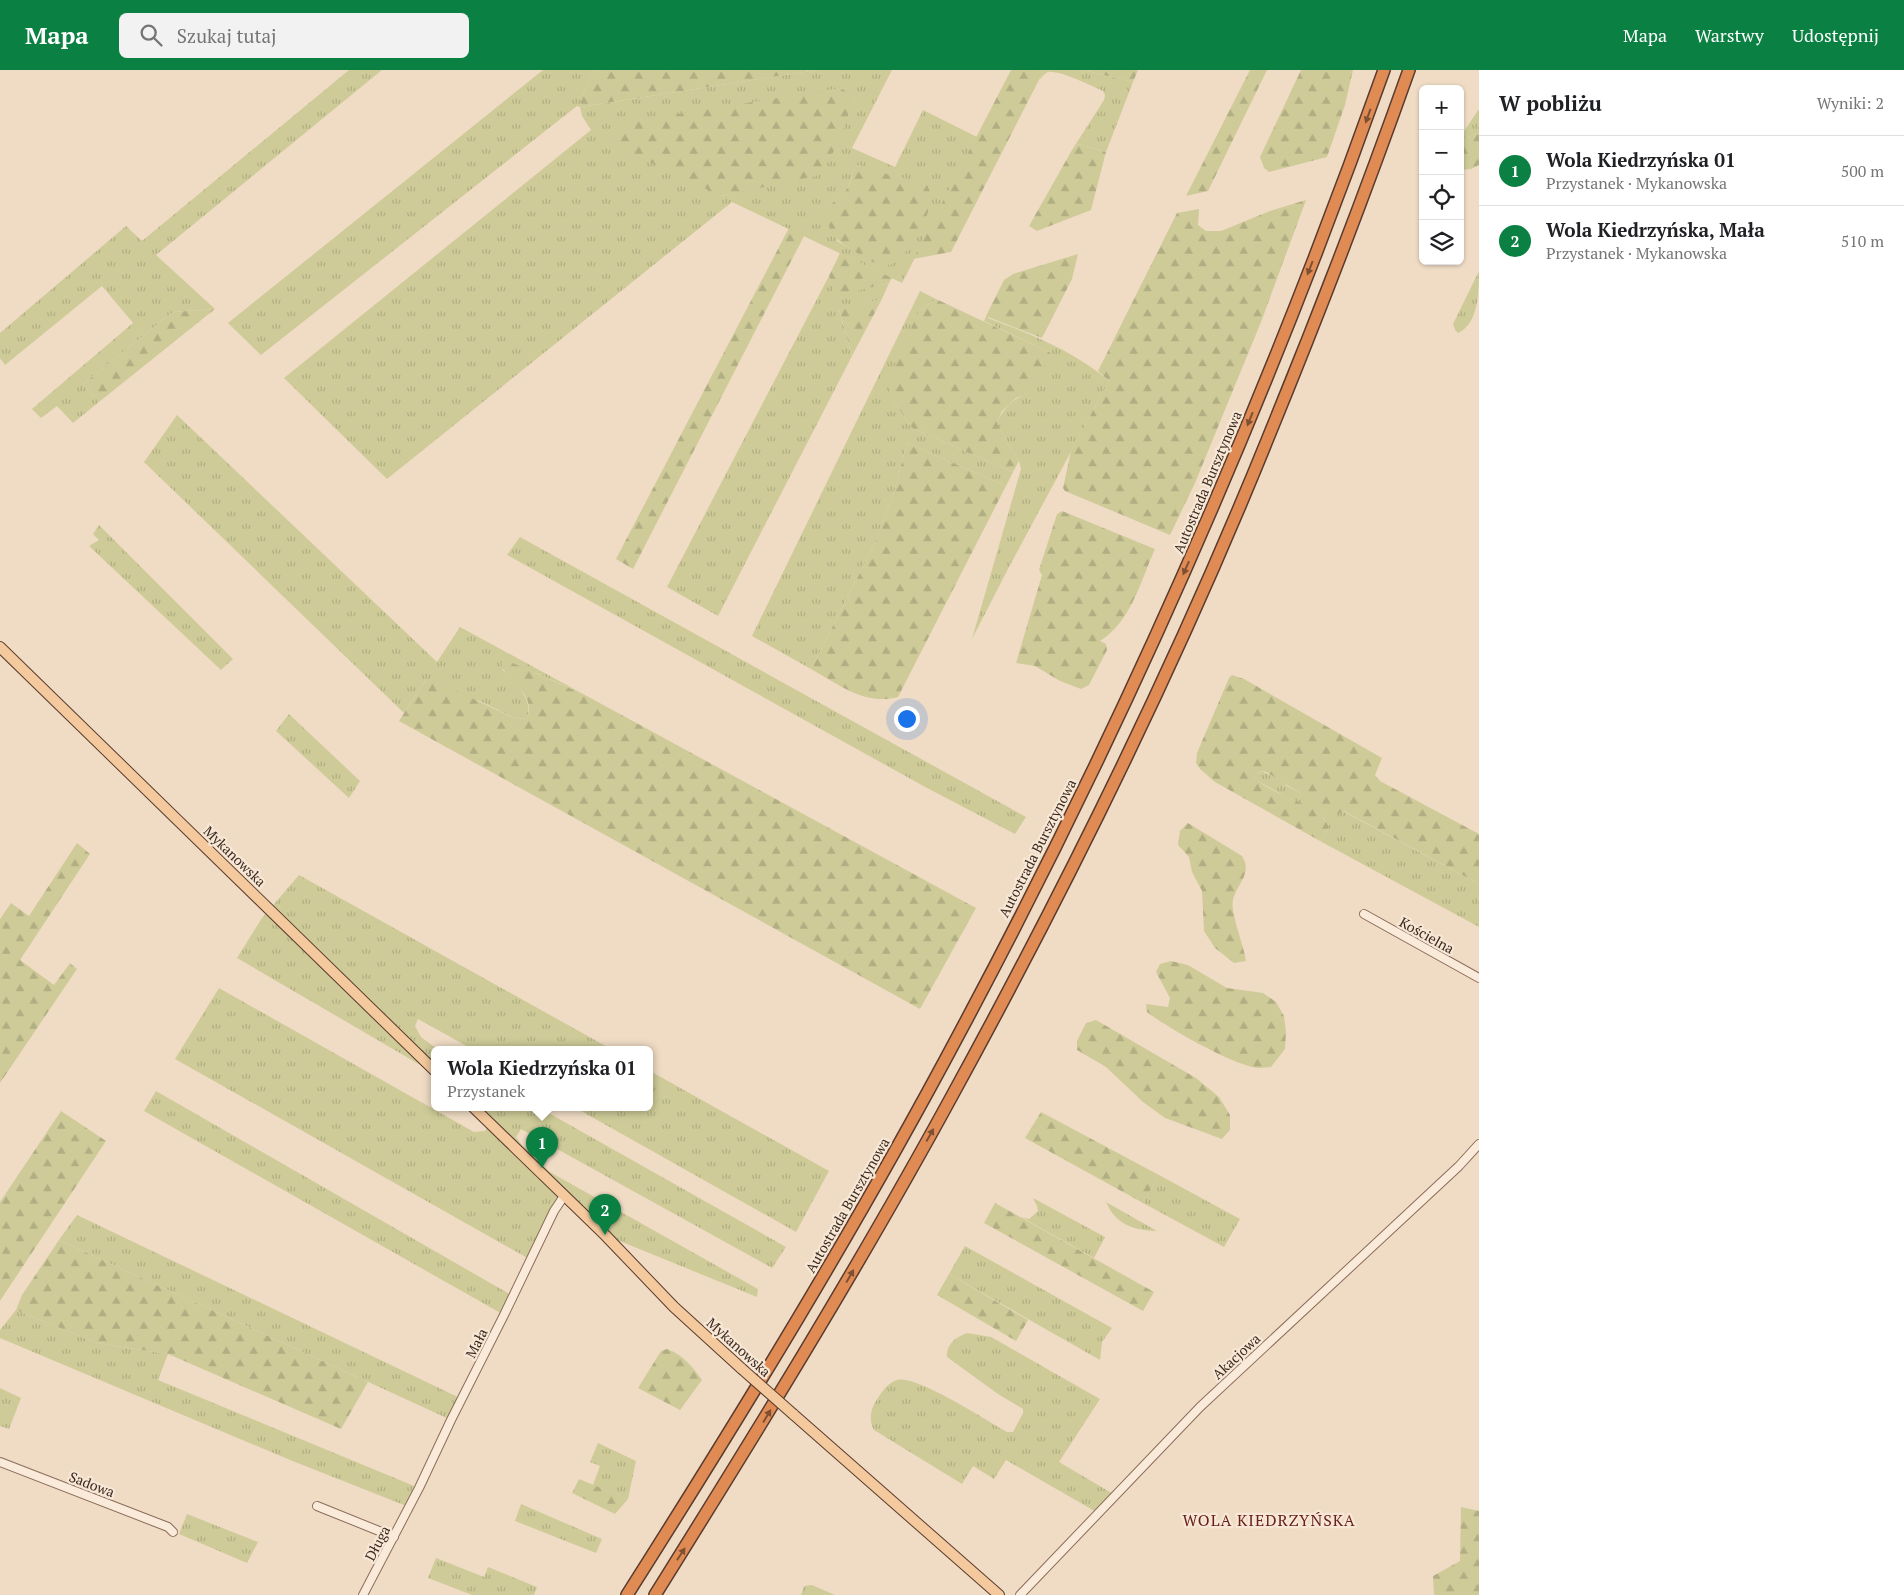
<!DOCTYPE html>
<html lang="pl">
<head>
<meta charset="utf-8">
<style>
  :root { --surface:#fff; --page:#f2f2f2; --text:#202124; --muted:#757577; --line:#e0e0e0; --accent:#0b8043 }
  body { margin:0; font-family:"PT Serif",serif; background:var(--page); color:var(--text) }
  .controls { position:absolute; right:15px; top:15px; display:grid; overflow:hidden; border-radius:8px; box-shadow:0 1px 4px #0004 }
  .controls button { width:45px; height:45px; display:grid; place-items:center; padding:0; border:0; border-bottom:1px solid var(--line); background:var(--surface); color:var(--text); font:25px sans-serif }
  .you { position:absolute; left:906px; top:648px; width:18px; height:18px; margin:-12px; border:4px solid #fff; border-radius:50%; background:#1a73e8; box-shadow:0 0 0 8px #1a73e833 }
  .badge { display:grid; place-items:center; width:32px; height:32px; border-radius:50%; background:var(--accent); color:#fff; font-size:16px; font-weight:700 }
  .pin { position:absolute; translate:-50% -41px; filter:drop-shadow(0 1px 2px #0008) }
  .pin::after { content:''; position:absolute; top:26px; width:18px; height:15px; background:inherit; clip-path:polygon(0 0,100% 0,50% 100%) }
  .popup { position:absolute; left:431px; top:976px; width:222px; height:65px; box-sizing:border-box; display:grid; place-content:center; border-radius:8px; background:var(--surface); filter:drop-shadow(0 1px 4px #0005); font-size:16px; white-space:nowrap; color:var(--muted) }
  .popup b { font-size:19px; color:var(--text) }
  .popup::after { content:''; position:absolute; left:50%; top:100%; margin-left:-10px; border:10px solid transparent; border-top-color:var(--surface) }
  .list { margin:0; padding:0; list-style:none }
  h2 { display:flex; justify-content:space-between; align-items:center; height:65px; margin:0; padding:0 20px; font-size:21px }
  h2 small { font-size:16px; font-weight:400; color:var(--muted) }
  .list li { display:grid; grid-template-columns:32px 1fr auto; gap:15px; align-items:center; box-sizing:border-box; height:70px; padding:0 20px; border-top:1px solid var(--line) }
  .list b { display:block; font-size:19px; white-space:nowrap }
  .list p { margin:0; font-size:16px; white-space:nowrap; color:var(--muted) }
  .list em { font-size:16px; font-style:normal; color:var(--muted) }
  .icon { flex:none; width:28px; height:28px; fill:none; stroke:currentColor; stroke-width:2; stroke-linecap:round; stroke-linejoin:round }
  .map { position:relative; flex:none; width:1479px; height:1525px; overflow:hidden }
  header { display:flex; align-items:center; gap:30px; box-sizing:border-box; height:70px; padding:0 25px; background:var(--accent); color:#fff }
  header strong { font-size:24px }
  nav { display:flex; gap:28px; margin-inline-start:auto; font-size:18px }
  .search { width:350px; height:45px; background:var(--page); display:flex; align-items:center; gap:12px; box-sizing:border-box; padding:0 18px; border-radius:8px; color:var(--muted); font-size:19px }
  main { display:flex }
  aside { flex:1; background:var(--surface) }
  .map>svg:first-child { display:block }
  .grass { fill:url(#grass-tufts); fill-rule:evenodd }
  .forest { fill:url(#forest-firs) }
  .lines { fill:none; stroke-linecap:round; stroke-linejoin:round }
  .minor-casing { stroke:#8b6c5a; stroke-width:10 }
  .major-casing { stroke:#593b2f; stroke-width:12 }
  .highway-casing { stroke:#593b2f; stroke-width:14 }
  .minor { stroke:#faead9; stroke-width:8 }
  .major { stroke:#f3c99d; stroke-width:10 }
  .highway { stroke:#e08b54; stroke-width:11 }
  .major-bridge-casing { stroke:#593b2f; stroke-width:12; stroke-linecap:butt }
  .major-bridge { stroke:#f3c99d; stroke-width:10 }
  .oneway { fill:#7d5034 }
  .labels { text-anchor:middle; dominant-baseline:central; stroke-width:4.5; stroke-linejoin:round; paint-order:stroke }
  .street-label { font-size:14px; fill:#3b281f; stroke:#f7e7d5 }
  .quarter-label { font-size:16px; letter-spacing:1px; fill:#69201d; stroke:#f7e7d5 }
</style>
</head>
<body>
<header>
<strong>Mapa</strong>
<div class="search"><svg class="icon" aria-label="search" viewBox="0 0 24 24"><circle cx="10" cy="10" r="6"/><path d="M15 15l6 6"/></svg>Szukaj tutaj</div>
<nav><a>Mapa</a><a>Warstwy</a><a>Udostępnij</a></nav>
</header>
<main>
<div class="map">
<svg width="1479" height="1525" viewBox="0 0 1479 1525">
  <defs>
    <pattern id="grass-tufts" width="24" height="20" patternUnits="userSpaceOnUse" patternTransform="scale(1.25)"><rect width="24" height="20" fill="#cecb98"/><path d="M3 7l-1-3M5 7V3M7 7l1-3M15 17l-1-3M17 17v-4M19 17l1-3" fill="none" stroke="#b2ae83"/></pattern>
    <pattern id="forest-firs" width="22" height="20" patternUnits="userSpaceOnUse" patternTransform="scale(1.25)"><rect width="22" height="20" fill="#cecb98"/><path d="M5 1l3.5 6h-7zM16 11l3.5 6h-7z" fill="#b2ae83"/></pattern>
  </defs>
  <rect width="100%" height="100%" fill="#f0dcc5"/>
  <g class="grass">
    <polygon points="349,0 382,0 156,185 215,239 173,242 83,314 99,332 73,353 57,336 41,348 32,339 133,253 102,216 5,295 0,288 0,263 126,156 142,171"/>
    <path d="M543 0H594L582 26 581 37 817 0H892L852 78 895 97 923 40 977 67 902 213 732 132 387 409 284 308 591 60 582 46 580 37 577 36 261 285 228 253ZM855 26 835 76 749 119 722 126ZM859 95 872 101 892 106 853 180 837 171 830 135C842 126 852 117 852 101Z"/>
    <path d="M1044 0H1083L1133 12 1106 82 1079 74 1072 80 1104 30 1105 25 1103 21C1092 16 1059 0 1048 2 1045 3 1042 7 1039 10Z"/>
    <polygon points="1479,39 1479,63 1460,70 1460,67"/>
    <path d="M1479 201C1479 221 1479 253 1458 263L1455 260 1453 254Z"/>
    <polygon points="829,206 836,225 889,213 882,229 839,240 852,286 718,546 667,517"/>
    <polygon points="920,221 936,229 919,241 893,330 912,358 1013,402 1006,416 907,373 893,426 873,477 811,599 752,566"/>
    <path d="M988 242V248C1031 264 1074 281 1109 311L1009 497 972 569 1021 399 1019 391 1008 375 997 352C1004 338 1012 329 1027 324L1051 283 984 251Z"/>
    <path d="M177 345 437 592 460 557 585 625 536 603 502 599C515 612 534 629 527 648L516 649 482 632 425 611 404 643 144 392Z"/>
    <polygon points="99,455 233,589 221,600 89,476 99,470 93,464"/>
    <polygon points="520,467 1026,747 1015,764 927,718 507,485"/>
    <polygon points="289,644 360,711 349,728 276,661"/>
    <path d="M1261 701 1281 710 1287 716 1339 744 1343 741 1479 814V857L1320 771 1329 758C1324 739 1297 733 1281 724 1273 720 1265 715 1257 710L1255 706Z"/>
    <polygon points="299,805 611,979 472,979 418,949 415,956 421,967 437,979 434,979 434,1003 237,888 262,848"/>
    <polygon points="219,918 474,1062 485,1061 490,1054 473,1037 538,1037 786,1177 772,1198 521,1059 516,1067 522,1075 550,1102 758,1219 757,1227 605,1165 564,1126 531,1190 175,989"/>
    <polygon points="650,1001 829,1101 796,1162 574,1037 650,1037"/>
    <polygon points="156,1021 513,1226 504,1245 144,1041"/>
    <polygon points="1159,1105 1240,1149 1224,1177 1143,1133"/>
    <polygon points="1033,1128 1105,1167 1094,1188 1021,1147 1029,1149 1038,1141 1037,1136"/>
    <path d="M1106 1132 1157 1161C1133 1160 1116 1155 1106 1132Z"/>
    <polygon points="77,1145 462,1329 451,1350 59,1170"/>
    <polygon points="965,1176 1112,1258 1102,1272 1100,1290 949,1204"/>
    <polygon points="16,1240 97,1273 168,1284 158,1310 419,1418 409,1437 290,1390 0,1268 0,1260"/>
    <path d="M967 1263 991 1267 1100 1329 1059 1392 1115 1425 1098 1443 1006 1390 994 1409 973 1396 962 1414 874 1360C868 1350 871 1337 878 1328 883 1320 888 1313 897 1310 917 1305 987 1351 1007 1362H1013L1023 1343V1339L998 1324 947 1287C946 1274 956 1267 967 1263Z"/>
    <polygon points="0,1318 21,1328 9,1359 0,1356"/>
    <polygon points="598,1373 636,1391 628,1429 593,1415 600,1396 590,1392"/>
    <polygon points="521,1434 602,1469 596,1483 515,1451"/>
    <polygon points="187,1444 258,1472 247,1493 179,1464"/>
    <polygon points="436,1488 484,1507 488,1497 537,1517 534,1525 472,1525 428,1508"/>
    <polygon points="812,1515 835,1525 801,1525 804,1516"/>
  </g>
  <g class="forest">
    <polygon points="594,0 817,0 580,37 582,26"/>
    <polygon points="1011,0 1044,0 951,182 913,189"/>
    <polygon points="1083,0 1138,0 1133,12"/>
    <polygon points="1250,0 1267,0 1208,121 1186,126"/>
    <polygon points="1301,0 1353,0 1345,35 1327,87 1269,102 1264,98 1260,87"/>
    <path d="M834 19H842L855 26C846 50 835 90 816 106L721 126 618 77C612 70 613 65 616 57L627 52Z"/>
    <polygon points="1479,63 1479,95 1471,99 1460,100 1460,70"/>
    <polygon points="1079,74 1106,82 1091,140 1037,161 1029,156 1072,80"/>
    <path d="M859 95C881 105 905 106 927 115L932 126C926 152 922 163 904 184 901 188 895 194 889 195 877 197 864 187 854 181 833 168 829 165 826 139 838 127 852 121 852 101Z"/>
    <polygon points="1306,130 1261,252 1195,413 1170,465 1065,421 1063,418 1071,381 1109,311 1098,301 1177,143 1199,139 1198,155 1206,161 1221,161 1270,141"/>
    <polygon points="789,158 804,166 633,499 616,489"/>
    <polygon points="840,183 892,208 889,213 835,226 829,206"/>
    <polygon points="1078,184 1072,209 1042,268 988,247 988,242 1004,210 1013,204"/>
    <polygon points="882,229 852,286 839,239"/>
    <polygon points="936,229 1051,283 1038,308 1027,324 1016,328 1002,341 997,352 1008,375 1019,391 1013,402 912,358 893,330 890,322 890,312 896,291 919,241"/>
    <polygon points="215,239 99,332 83,314 173,242"/>
    <path d="M907 373 1006 416 898 627C865 636 838 614 811 599L873 477 893 426Z"/>
    <path d="M1062 441 1155 479C1141 510 1131 552 1100 571L1106 574 1107 580 1089 615 1081 619 1060 611 1035 596 1016 593 1042 505 1039 500 1057 444Z"/>
    <path d="M508 591 585 625 976 838 920 939 399 651 425 611 453 619 516 649 527 648C537 622 505 612 501 593Z"/>
    <path d="M1232 605 1244 609 1382 688 1375 705 1380 711 1479 764V814L1344 741 1339 744H1334L1266 702 1260 701 1255 707C1271 728 1321 731 1329 758L1320 771 1215 712 1200 699 1196 693 1197 683 1229 608Z"/>
    <path d="M1188 753 1242 786C1253 804 1237 813 1233 830 1230 843 1244 875 1246 891L1234 893 1215 878 1204 861 1202 821 1192 802 1189 787 1178 775 1180 761Z"/>
    <polygon points="77,773 90,784 20,890 54,915 70,893 77,899 0,1013 0,849 11,833 29,846"/>
    <path d="M1171 891 1188 895 1227 918 1263 923 1276 932 1284 946 1286 962 1285 979 1271 997C1267 997 1263 998 1259 998 1236 997 1166 957 1147 942L1146 934 1168 937 1170 928 1156 902 1160 894Z"/>
    <polygon points="1096,950 1196,1008 1219,1027 1230,1045 1230,1060 1222,1069 1165,1048 1143,1032 1106,997 1077,980 1077,971 1086,953"/>
    <polygon points="61,1041 106,1071 0,1231 0,1132"/>
    <polygon points="1041,1042 1159,1105 1143,1133 1025,1068"/>
    <polygon points="995,1133 1154,1222 1143,1241 984,1153"/>
    <polygon points="59,1170 368,1312 341,1359 168,1284 97,1273 16,1240 22,1225"/>
    <polygon points="949,1204 1028,1250 1016,1271 937,1225"/>
    <path d="M667 1279C682 1284 693 1297 702 1310L680 1340 638 1318 661 1281Z"/>
    <polygon points="579,1409 628,1429 615,1444 572,1423"/>
    <polygon points="1461,1437 1479,1441 1479,1525 1434,1525 1433,1506 1460,1491"/>
  </g>
  <g class="lines">
    <g class="minor-casing">
      <g id="minor">
        <polyline points="1364,844 1479,908"/>
        <polyline points="0,1392 168,1457 173,1462"/>
        <polyline points="317,1436 394,1467"/>
        <polyline points="363,1525 419,1418 451,1350 504,1245 554,1141 564,1126"/>
        <polyline points="1020,1525 1200,1337 1459,1096 1479,1074"/>
      </g>
    </g>
    <g class="major-casing">
      <g id="major">
        <polyline points="0,577 434,1000"/>
        <polyline points="473,1037 605,1165 674,1237 742,1299"/>
        <polyline points="793,1344 999,1525"/>
      </g>
    </g>
    <g class="highway-casing">
      <g id="highway">
        <path d="M627 1525C743 1342 857 1156 959 964 1125 654 1266 332 1384 0"/>
        <path d="M655 1525C758 1360 860 1195 953 1024 1069 812 1177 593 1268 368 1318 246 1365 124 1409 0"/>
      </g>
    </g>
    <use href="#minor" class="minor"/>
    <use href="#major" class="major"/>
    <use href="#highway" class="highway"/>
    <g class="major-bridge-casing">
      <polyline id="major-bridge" points="742,1299 793,1344"/>
    </g>
    <use href="#major-bridge" class="major-bridge"/>
  </g>
  <defs><path id="oneway-solid" d="M-6-.8H1V-3.2L6.5 0L1 3.2V.8H-6Z" transform="scale(1.25)"/></defs>
  <g class="oneway">
    <use href="#oneway-solid" transform="translate(1368 46) rotate(110)"/>
    <use href="#oneway-solid" transform="translate(1310 198) rotate(111)"/>
    <use href="#oneway-solid" transform="translate(1250 349) rotate(112)"/>
    <use href="#oneway-solid" transform="translate(1186 498) rotate(114)"/>
    <use href="#oneway-solid" transform="translate(930 1065) rotate(-61)"/>
    <use href="#oneway-solid" transform="translate(850 1206) rotate(-60)"/>
    <use href="#oneway-solid" transform="translate(767 1346) rotate(-59)"/>
    <use href="#oneway-solid" transform="translate(681 1484) rotate(-57)"/>
  </g>
  <g class="labels">
    <g class="street-label">
      <text transform="translate(1207 412) rotate(-67)">Autostrada Bursztynowa</text>
      <text transform="translate(1037 778) rotate(-63)">Autostrada Bursztynowa</text>
      <text transform="translate(235 786) rotate(44)">Mykanowska</text>
      <text transform="translate(1427 865) rotate(29)">Kościelna</text>
      <text transform="translate(847 1135) rotate(-60)">Autostrada Bursztynowa</text>
      <text transform="translate(476 1273) rotate(-63)">Mała</text>
      <text transform="translate(739 1277) rotate(42)">Mykanowska</text>
      <text transform="translate(1236 1286) rotate(-43)">Akacjowa</text>
      <text transform="translate(92 1414) rotate(21)">Sadowa</text>
      <text transform="translate(377 1473) rotate(-62)">Długa</text>
    </g>
    <g class="quarter-label">
      <text x="1269" y="1450">WOLA KIEDRZYŃSKA</text>
    </g>
  </g>
</svg>
<div class="controls">
<button>+</button>
<button>−</button>
<button><svg class="icon" aria-label="locate" viewBox="0 0 24 24"><circle cx="12" cy="12" r="6"/><path d="M12 2v4M12 18v4M2 12h4M18 12h4"/></svg></button>
<button><svg class="icon" aria-label="layers" viewBox="0 0 24 24"><path d="M12 4l9 5-9 5-9-5zM3 14l9 5 9-5"/></svg></button>
</div>
<div class="you"></div>
<div class="pin badge" style="left:542px;top:1098px">1</div>
<div class="popup"><b>Wola Kiedrzyńska 01</b>Przystanek</div>
<div class="pin badge" style="left:605px;top:1165px">2</div>
</div>
<aside>
<h2>W pobliżu<small>Wyniki: 2</small></h2>
<ul class="list">
<li><span class="badge">1</span><div><b>Wola Kiedrzyńska 01</b><p>Przystanek · Mykanowska</p></div><em>500 m</em></li>
<li><span class="badge">2</span><div><b>Wola Kiedrzyńska, Mała</b><p>Przystanek · Mykanowska</p></div><em>510 m</em></li>
</ul>
</aside>
</main>
</body>
</html>
